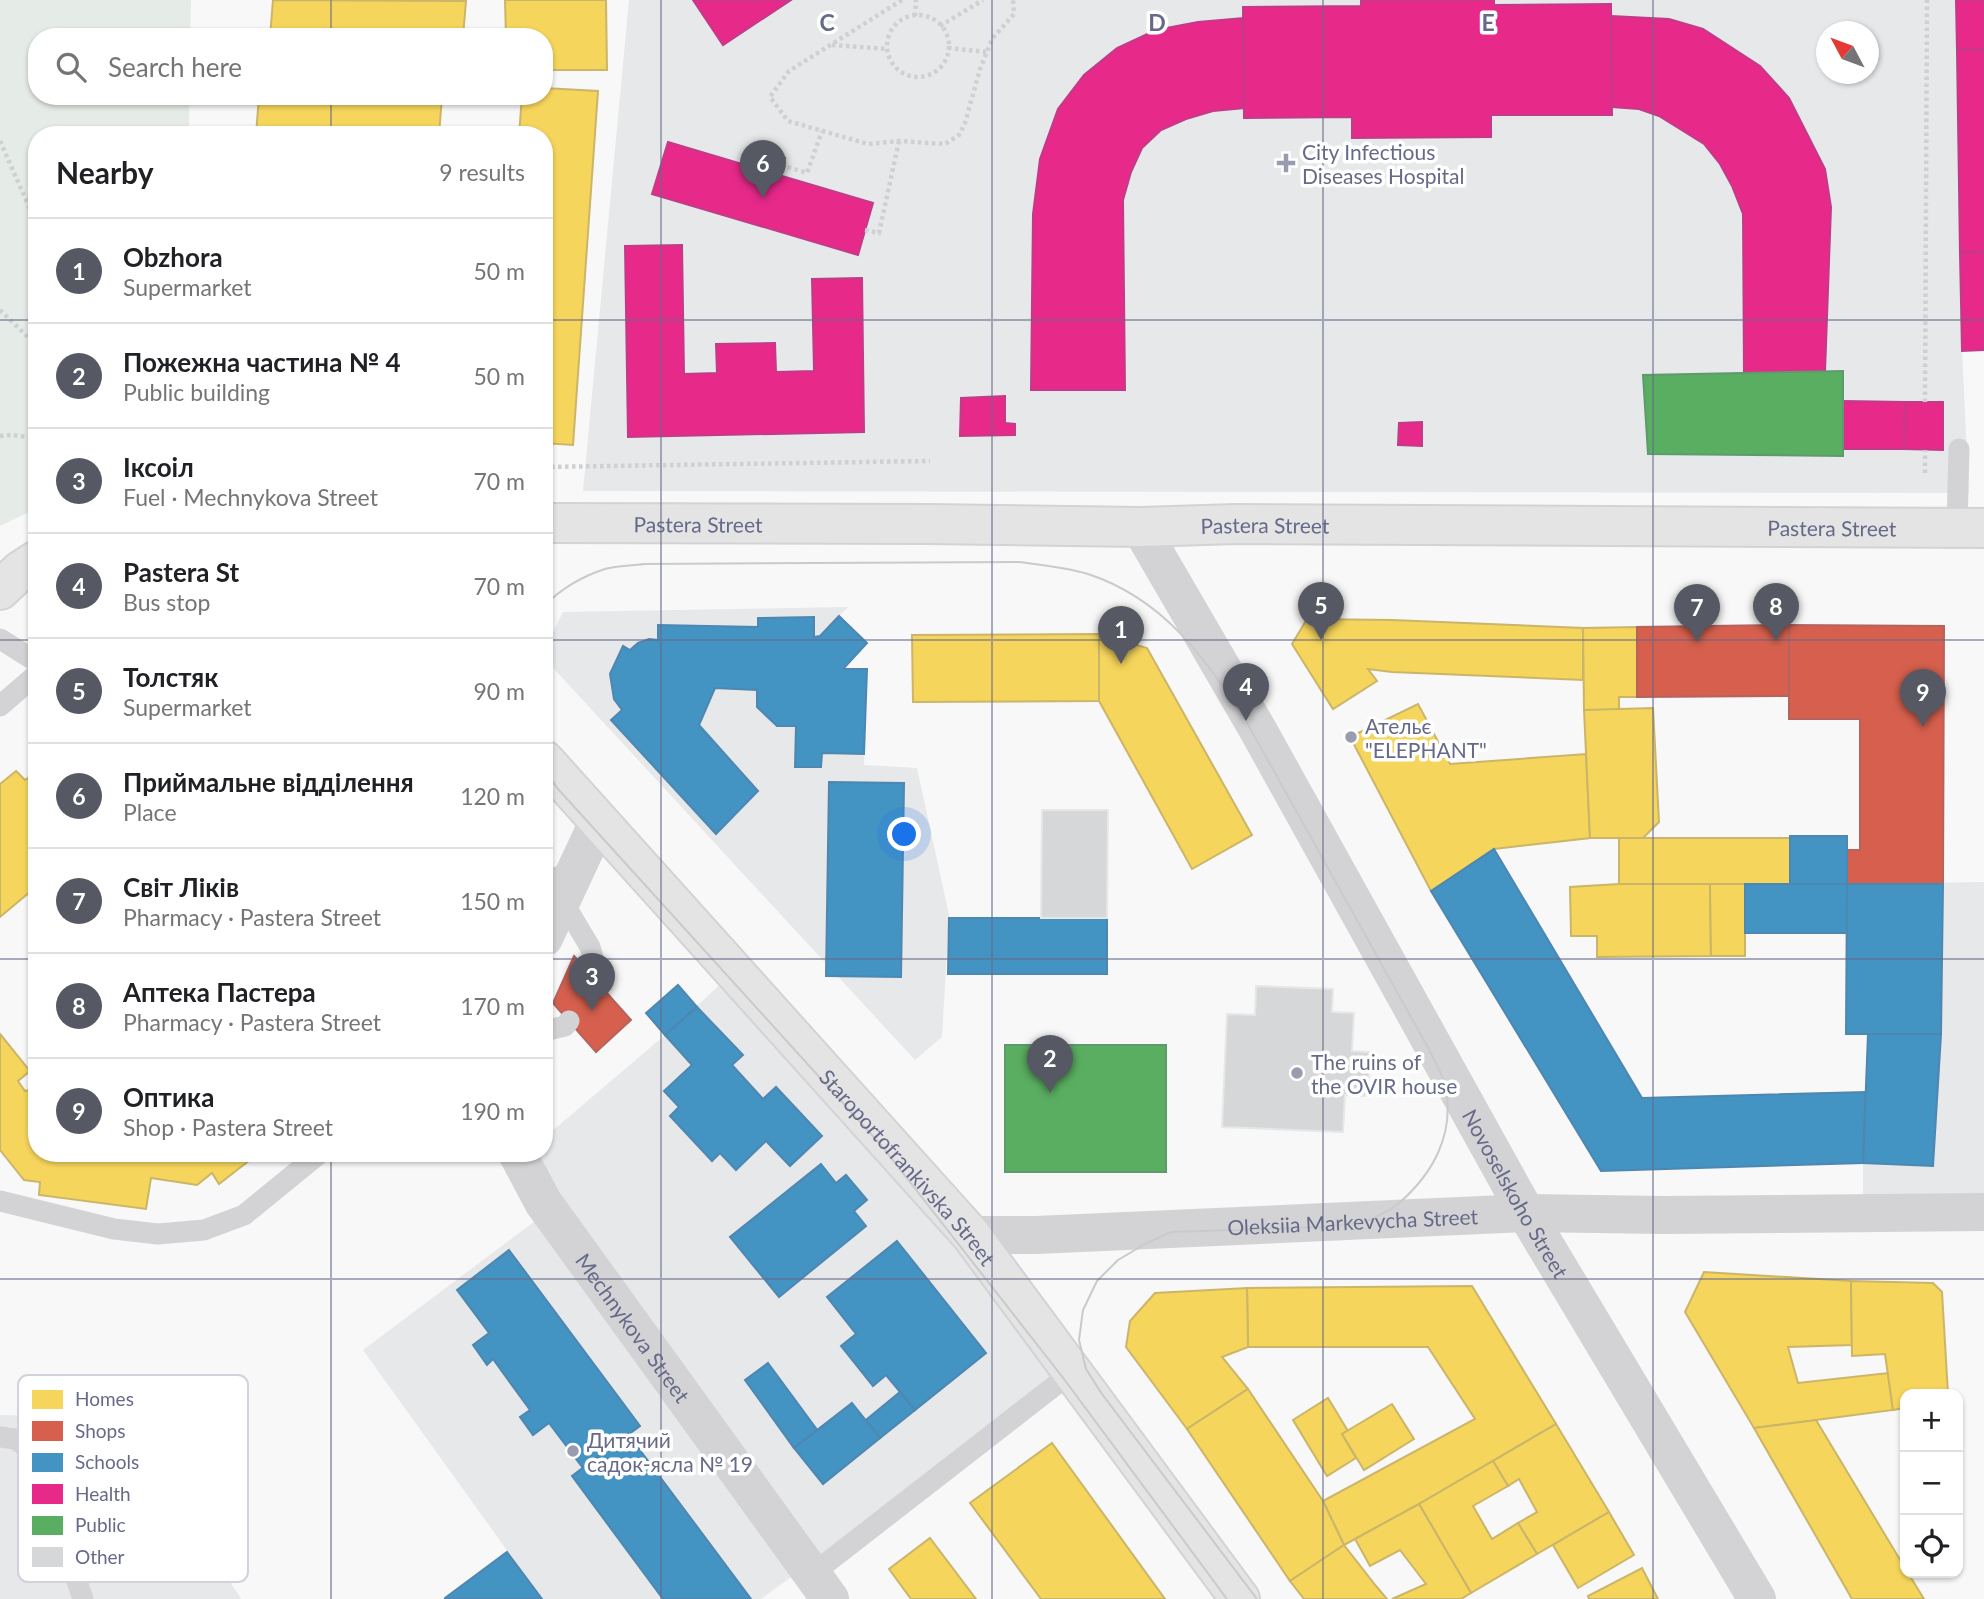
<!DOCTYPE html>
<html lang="en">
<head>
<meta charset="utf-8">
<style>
  :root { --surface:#fff; --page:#f2f2f2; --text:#202124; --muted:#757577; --line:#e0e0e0; --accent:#565863 }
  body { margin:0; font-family:Lato,sans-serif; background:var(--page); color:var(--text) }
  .controls { position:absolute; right:21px; bottom:21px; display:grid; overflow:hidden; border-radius:14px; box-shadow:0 2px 5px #0004 }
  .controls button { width:63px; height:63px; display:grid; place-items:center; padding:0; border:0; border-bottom:2px solid var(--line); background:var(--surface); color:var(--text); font:35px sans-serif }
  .compass { position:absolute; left:1816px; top:21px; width:63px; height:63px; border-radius:50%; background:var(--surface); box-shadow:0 2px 5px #0004; rotate:311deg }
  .you { position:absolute; left:905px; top:835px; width:24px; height:24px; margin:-18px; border:5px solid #fff; border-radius:50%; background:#1a73e8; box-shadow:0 0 0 10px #1a73e833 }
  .badge { display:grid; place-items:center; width:46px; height:46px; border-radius:50%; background:var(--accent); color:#fff; font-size:23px; font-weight:700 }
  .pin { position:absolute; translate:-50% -58px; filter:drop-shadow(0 2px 4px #0008) }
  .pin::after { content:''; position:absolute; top:37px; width:24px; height:21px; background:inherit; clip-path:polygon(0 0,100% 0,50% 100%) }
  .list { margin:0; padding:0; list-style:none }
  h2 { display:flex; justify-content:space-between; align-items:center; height:91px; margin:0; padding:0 28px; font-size:30px }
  h2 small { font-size:23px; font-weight:400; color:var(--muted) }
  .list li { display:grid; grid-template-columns:46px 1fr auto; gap:21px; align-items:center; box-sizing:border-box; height:105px; padding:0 28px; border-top:2px solid var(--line) }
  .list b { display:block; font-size:26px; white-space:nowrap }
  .list p { margin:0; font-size:23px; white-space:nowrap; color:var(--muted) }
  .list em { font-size:23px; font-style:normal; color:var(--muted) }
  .icon { flex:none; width:38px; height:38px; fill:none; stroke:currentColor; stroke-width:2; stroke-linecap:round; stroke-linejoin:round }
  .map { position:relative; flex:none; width:1984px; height:1599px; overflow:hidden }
  .search { position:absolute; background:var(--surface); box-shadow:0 2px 5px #0004; left:28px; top:28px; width:525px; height:77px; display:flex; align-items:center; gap:18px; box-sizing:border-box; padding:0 24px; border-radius:28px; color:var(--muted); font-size:26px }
  .panel { position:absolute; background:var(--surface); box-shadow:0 2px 5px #0004; left:28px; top:126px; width:525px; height:1036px; border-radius:28px }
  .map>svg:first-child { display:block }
  .built { fill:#e7e8e9; fill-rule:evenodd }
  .green { fill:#e5ebe6 }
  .homes { fill:#f6d55c; stroke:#cbb569; stroke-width:2 }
  .shops { fill:#d6604d; stroke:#b4635f; stroke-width:2 }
  .schools { fill:#4393c3; stroke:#4e87b1; stroke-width:2 }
  .health { fill:#e7298a; stroke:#c03c89; stroke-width:2 }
  .public { fill:#5aae61; stroke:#5e9a6d; stroke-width:2 }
  .building { fill:#d6d7d8; stroke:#e6e7e6; stroke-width:2 }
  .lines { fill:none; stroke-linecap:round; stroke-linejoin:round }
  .secondary-casing { stroke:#d3d3d6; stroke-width:42 }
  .path { stroke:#d0d0d2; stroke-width:4.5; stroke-dasharray:3.5 3.5; stroke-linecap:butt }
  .lane { stroke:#d3d3d5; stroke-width:21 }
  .street { stroke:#d3d3d5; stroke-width:38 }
  .secondary { stroke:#e4e4e5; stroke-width:38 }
  .tram { stroke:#c9cacc; stroke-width:2 }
  .grid { fill:none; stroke:#666a88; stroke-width:2; stroke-opacity:0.55 }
  .poi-dot { fill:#999caf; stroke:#fff; stroke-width:2.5 }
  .labels { text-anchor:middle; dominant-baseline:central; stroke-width:7; stroke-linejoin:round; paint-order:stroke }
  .poi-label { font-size:21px; fill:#666a88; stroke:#fff; text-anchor:start }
  .street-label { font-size:21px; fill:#666a88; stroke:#fff }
  .key { fill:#fff; stroke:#d1d2db; stroke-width:2 }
  .key-label { font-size:19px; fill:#666a88 }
  .grid-label { font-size:23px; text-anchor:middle; font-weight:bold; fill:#666a88; stroke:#fff; stroke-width:7; stroke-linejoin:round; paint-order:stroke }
</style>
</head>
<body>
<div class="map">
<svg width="1984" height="1599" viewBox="0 0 1984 1599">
  <rect width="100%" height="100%" fill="#f7f8f7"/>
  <g class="built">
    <path d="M629 0H1956L1962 351 1969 493 583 491ZM1826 32H1868V74H1826Z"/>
    <polygon points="848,607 839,616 843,668 867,669 864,765 917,768 949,915 942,1037 915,1060 544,658 544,650 563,612"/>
    <polygon points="1984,882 1984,1211 1863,1212 1863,1163 1868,1035 1846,1034 1847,884"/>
    <polygon points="736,970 1070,1372 812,1571 527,1153 544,1153 544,1138 665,1035"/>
    <polygon points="543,1215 798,1572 761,1599 542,1599 363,1350"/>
    <polygon points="0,1415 44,1416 104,1551 182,1505 241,1599 0,1599"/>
  </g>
  <polygon class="green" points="0,0 191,0 190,37 37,37 37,96 189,96 189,135 37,135 37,508 0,526"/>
  <g class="homes">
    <polygon points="273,0 466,1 463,37 270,37"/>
    <polygon points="505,0 606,0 607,70 544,70 544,37 506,37"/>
    <polygon points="544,88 598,91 573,445 544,443 544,135 519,135 522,96 544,96"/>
    <polygon points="259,96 442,96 439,135 256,135"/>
    <polygon points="1307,619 1392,620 1583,628 1583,680 1392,672 1368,669 1377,681 1333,709 1292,644"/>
    <polygon points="1637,627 1637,697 1619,697 1619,710 1584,710 1583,628"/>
    <polygon points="1099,634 1147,648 1252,835 1192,869 1099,701"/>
    <polygon points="1099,634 1099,701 913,702 912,635"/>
    <polygon points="1418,704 1450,764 1586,754 1590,838 1494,849 1431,891 1350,737"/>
    <polygon points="1653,708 1659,822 1643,838 1590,838 1584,710"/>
    <polygon points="16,771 25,780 37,771 37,886 0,917 0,784"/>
    <rect x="1619" y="838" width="171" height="46"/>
    <polygon points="1619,884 1710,884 1711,956 1597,957 1597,936 1571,936 1570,887"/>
    <polygon points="1710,884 1745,884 1745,956 1711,956"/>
    <polygon points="0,1034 30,1071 18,1081 25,1091 37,1088 37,1153 259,1153 219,1184 212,1173 197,1185 151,1178 146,1209 39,1195 40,1182 24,1180 0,1150"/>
    <polygon points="1704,1272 1851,1281 1852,1345 1788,1347 1798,1383 1888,1373 1893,1410 1754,1428 1685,1312"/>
    <polygon points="1851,1281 1933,1283 1942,1292 1948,1394 1905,1394 1905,1408 1893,1410 1885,1354 1852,1356"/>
    <polygon points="1472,1286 1556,1424 1419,1504 1344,1545 1323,1501 1475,1419 1428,1347 1248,1347 1247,1288"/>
    <polygon points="1247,1288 1248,1347 1222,1357 1248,1389 1187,1429 1126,1347 1130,1321 1155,1293"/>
    <polygon points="1248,1389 1323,1501 1344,1545 1290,1581 1187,1429"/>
    <polygon points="1328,1398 1348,1431 1342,1434 1356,1458 1327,1476 1293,1420"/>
    <polygon points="1392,1404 1414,1439 1364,1470 1342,1434"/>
    <polygon points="1816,1420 1905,1568 1905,1573 1908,1573 1924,1599 1852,1599 1754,1428"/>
    <polygon points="1556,1424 1609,1512 1537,1554 1518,1523 1537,1512 1519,1479 1508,1486 1493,1461"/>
    <polygon points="1052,1443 1165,1599 1041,1599 970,1503"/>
    <polygon points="1493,1461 1508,1486 1473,1506 1492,1539 1518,1523 1537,1554 1471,1593 1419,1504"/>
    <polygon points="1419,1504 1471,1593 1461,1599 1392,1599 1426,1584 1400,1550 1370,1566 1355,1539"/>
    <polygon points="1609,1512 1634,1555 1578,1588 1553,1545"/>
    <polygon points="930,1538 976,1599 911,1599 889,1569"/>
    <polygon points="1344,1545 1376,1586 1387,1599 1304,1599 1290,1581"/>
    <polygon points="1642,1568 1658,1599 1589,1599 1588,1596"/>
  </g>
  <g class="shops">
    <polygon points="1789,625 1944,626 1943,884 1847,884 1847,850 1860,850 1860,719 1789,719"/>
    <polygon points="1789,625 1789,696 1637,697 1637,627"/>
    <polygon points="574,956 631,1020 596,1052 553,1003"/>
  </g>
  <g class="schools">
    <polygon points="839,616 867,643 843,669 867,669 864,754 822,753 821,767 795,767 796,726 777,726 757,707 757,690 715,688 699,725 758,791 716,834 611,720 622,710 614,699 610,674 623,646 630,650 638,643 649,639 658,640 658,625 758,627 758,618 814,617 814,637 820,636"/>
    <polygon points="829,782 904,783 901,977 826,976"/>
    <rect x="1790" y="836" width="57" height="48"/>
    <polygon points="1494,849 1642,1098 1866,1092 1863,1163 1601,1171 1431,891"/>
    <rect x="1745" y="884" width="102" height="49"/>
    <polygon points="1847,884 1943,884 1941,1034 1846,1034"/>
    <polygon points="949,918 1107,918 1107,974 948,974"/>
    <polygon points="678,985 697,1007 665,1035 646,1013"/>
    <polygon points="697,1007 743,1055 732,1065 763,1099 776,1087 822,1136 790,1166 766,1141 736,1170 720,1153 712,1161 670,1116 679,1107 664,1091 692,1065 665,1035"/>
    <polygon points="1868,1034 1941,1034 1933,1166 1863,1163"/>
    <polygon points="821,1164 836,1183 846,1175 867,1200 854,1211 866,1226 779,1297 730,1237"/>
    <polygon points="897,1241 986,1353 915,1410 886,1375 873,1386 841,1346 856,1334 827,1297"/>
    <polygon points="509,1250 640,1426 583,1468 549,1423 533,1435 520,1417 530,1410 493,1359 487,1365 473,1345 489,1333 457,1290"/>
    <polygon points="768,1363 818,1431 794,1448 745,1380"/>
    <polygon points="900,1392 915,1410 880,1438 866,1420"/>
    <polygon points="852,1403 880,1438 823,1484 794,1448"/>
    <polygon points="628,1434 751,1599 663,1599 572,1476"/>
    <polygon points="507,1552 542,1599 445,1599 445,1598"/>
  </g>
  <g class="health">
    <polygon points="693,0 791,0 723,45"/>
    <polygon points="1361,0 1494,0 1494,5 1611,4 1612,115 1491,115 1491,137 1352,138 1352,117 1244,118 1243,7 1361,6"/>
    <polygon points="1956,0 1984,0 1984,49 1957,50"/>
    <polygon points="1611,16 1669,19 1703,29 1760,66 1789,98 1825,169 1831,207 1825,372 1744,374 1743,214 1732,186 1720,164 1704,144 1659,116 1639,109 1612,107"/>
    <polygon points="1243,18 1244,108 1213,111 1186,119 1161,130 1142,148 1131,172 1123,200 1125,390 1031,390 1033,214 1040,159 1058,109 1084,75 1117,48 1156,30 1198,22"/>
    <polygon points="1984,49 1984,252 1960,253 1957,50"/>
    <polygon points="668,142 873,203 858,255 652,194"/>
    <polygon points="761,150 785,158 780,175 756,168"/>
    <polygon points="682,245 684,374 717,373 716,344 775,343 776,372 814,371 812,279 862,278 864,432 628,437 625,246"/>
    <polygon points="1984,252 1984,350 1962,351 1960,253"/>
    <polygon points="1005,396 1005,423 1015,424 1015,435 960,436 961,398"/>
    <polygon points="1843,401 1905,402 1904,449 1842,449"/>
    <polygon points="1905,402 1943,402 1943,450 1904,449"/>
    <polygon points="1422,422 1422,446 1398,445 1399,423"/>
  </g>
  <g class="public">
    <polygon points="1843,371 1843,456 1648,454 1643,375"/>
    <rect x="1005" y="1045" width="161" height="127"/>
  </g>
  <g class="building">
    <polygon points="1042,810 1108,810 1107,918 1041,918"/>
    <polygon points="1256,986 1333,989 1332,1012 1354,1013 1352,1051 1370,1052 1368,1096 1345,1095 1343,1132 1222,1127 1227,1014 1255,1015"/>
  </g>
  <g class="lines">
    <g class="secondary-casing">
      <g id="secondary">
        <path id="s4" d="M544 523 929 524 1140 527 1236 524 1984 528"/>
        <polyline points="0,590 20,571 37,560"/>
        <path id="s5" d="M544 760 971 1235 1240 1599"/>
      </g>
    </g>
    <g class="path">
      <polyline points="902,0 789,71 770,97 788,121 868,144 899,141 945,144 959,135 965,123 980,69 992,39 1014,14 1013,0"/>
      <circle cx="918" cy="46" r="31"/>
      <polyline points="915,16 916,0"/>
      <polyline points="940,26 983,0"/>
      <polyline points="832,45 887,49"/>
      <polyline points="948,48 987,52"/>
      <polyline points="0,141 37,225"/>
      <polyline points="768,172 771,162 807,173 822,131"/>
      <polyline points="865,230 879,233 899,141"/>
      <polyline points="0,310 37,346"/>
      <polyline points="1925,402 1927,0"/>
      <polyline points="0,436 11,435 37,438"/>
      <polyline points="544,467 930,461"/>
      <polyline points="1925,473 1925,450"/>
    </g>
    <g class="lane">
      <polyline points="1957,526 1959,449"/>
      <polyline points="0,639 37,662"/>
      <polyline points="0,706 37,674"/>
      <polyline points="544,874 554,879 575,869"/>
      <polyline points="562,900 590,947 595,965 591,975"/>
      <polyline points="544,1031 565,1026 569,1021"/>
      <polyline points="0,1201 114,1229 158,1234 204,1230 244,1215 320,1153"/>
      <polyline points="0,1437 15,1439 31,1450 44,1483 83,1599"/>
      <polyline points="811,1575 1071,1373"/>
    </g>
    <g class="street">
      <path id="s1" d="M1140 527 1258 730 1526 1213 1757 1599"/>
      <polyline points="544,938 599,820"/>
      <path id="s2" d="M517 1153 543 1202 830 1599"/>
      <path id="s3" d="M971 1235H1036L1526 1213 1664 1215 1984 1212"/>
    </g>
    <use href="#secondary" class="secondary"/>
    <g class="tram">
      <path d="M544 606C561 589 583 576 605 569 617 565 632 566 644 564L1019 562C1042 565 1065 567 1088 574 1164 599 1204 657 1246 721L1426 1044C1433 1058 1443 1074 1446 1089 1454 1135 1433 1174 1398 1204 1389 1211 1376 1217 1365 1222L1323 1227 1171 1232 1145 1244 1118 1260 1097 1281 1083 1310 1079 1340 1086 1369 1102 1394 1257 1599"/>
      <polyline points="544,769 558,789 881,1145 1064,1379 1227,1599"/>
    </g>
  </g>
  <path class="grid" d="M331 0V37M661 0V1599M992 0V1599M1323 0V1599M1653 0V1599M331 96V135M0 320H37M544 320H1984M0 640H37M544 640H1984M0 959H37M544 959H1984M331 1153V1599M0 1279H1984"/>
  <g class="poi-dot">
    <path d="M1282.5 152.5h7v7h7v7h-7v7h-7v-7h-7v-7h7z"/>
    <circle cx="1351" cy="737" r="7"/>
    <circle cx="1297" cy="1073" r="7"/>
    <circle cx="573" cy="1451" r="7"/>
  </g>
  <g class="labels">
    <g class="poi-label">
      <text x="1302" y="151">City Infectious<tspan x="1302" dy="24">Diseases Hospital</tspan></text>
      <text x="1365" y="725">Ательє<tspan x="1365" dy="24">"ELEPHANT"</tspan></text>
      <text x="1311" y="1061">The ruins of<tspan x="1311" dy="24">the OVIR house</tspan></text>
      <text x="587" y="1439">Дитячий<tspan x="587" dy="24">садок-ясла № 19</tspan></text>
    </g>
    <g class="street-label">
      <text stroke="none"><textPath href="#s4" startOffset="154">Pastera Street</textPath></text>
      <text stroke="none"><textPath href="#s4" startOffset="721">Pastera Street</textPath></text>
      <text stroke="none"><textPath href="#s4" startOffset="1288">Pastera Street</textPath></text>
      <text stroke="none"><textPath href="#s5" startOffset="546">Staroportofrankivska Street</textPath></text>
      <text stroke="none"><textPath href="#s1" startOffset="765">Novoselskoho Street</textPath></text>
      <text stroke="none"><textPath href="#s3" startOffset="382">Oleksiia Markevycha Street</textPath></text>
      <text stroke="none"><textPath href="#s2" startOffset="210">Mechnykova Street</textPath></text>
    </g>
  </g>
  <rect x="18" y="1375" width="230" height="207" rx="10" class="key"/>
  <rect x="32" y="1390" width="31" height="19" fill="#f6d55c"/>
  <rect x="32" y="1421" width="31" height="20" fill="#d6604d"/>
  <rect x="32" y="1453" width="31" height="19" fill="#4393c3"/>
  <rect x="32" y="1484" width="31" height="20" fill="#e7298a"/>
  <rect x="32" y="1516" width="31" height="19" fill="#5aae61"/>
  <rect x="32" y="1547" width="31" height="20" fill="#d6d7d8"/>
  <g class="key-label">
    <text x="75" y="1406">Homes</text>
    <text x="75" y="1438">Shops</text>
    <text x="75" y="1469">Schools</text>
    <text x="75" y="1501">Health</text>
    <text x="75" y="1532">Public</text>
    <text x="75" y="1564">Other</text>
  </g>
  <g class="grid-label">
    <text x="827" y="31">C</text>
    <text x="1157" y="31">D</text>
    <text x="1488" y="31">E</text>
  </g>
</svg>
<div class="controls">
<button>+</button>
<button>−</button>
<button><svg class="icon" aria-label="locate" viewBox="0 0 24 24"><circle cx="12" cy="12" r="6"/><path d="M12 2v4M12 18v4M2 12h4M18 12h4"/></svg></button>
</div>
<svg class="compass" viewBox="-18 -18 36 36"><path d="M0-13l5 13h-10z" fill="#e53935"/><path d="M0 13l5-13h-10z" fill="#757577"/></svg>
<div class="you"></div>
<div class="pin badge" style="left:1121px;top:664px">1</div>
<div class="pin badge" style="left:1050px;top:1093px">2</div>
<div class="pin badge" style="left:592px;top:1011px">3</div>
<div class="pin badge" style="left:1246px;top:721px">4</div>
<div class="pin badge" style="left:1321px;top:640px">5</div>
<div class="pin badge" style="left:763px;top:198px">6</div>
<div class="pin badge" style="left:1697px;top:642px">7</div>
<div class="pin badge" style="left:1776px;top:641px">8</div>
<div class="pin badge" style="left:1923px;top:727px">9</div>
<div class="search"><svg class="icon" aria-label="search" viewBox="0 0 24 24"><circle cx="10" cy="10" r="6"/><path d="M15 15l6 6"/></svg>Search here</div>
<section class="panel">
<h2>Nearby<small>9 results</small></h2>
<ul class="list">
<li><span class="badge">1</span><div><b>Obzhora</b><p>Supermarket</p></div><em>50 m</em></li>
<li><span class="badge">2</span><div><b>Пожежна частина № 4</b><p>Public building</p></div><em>50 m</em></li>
<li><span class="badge">3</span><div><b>Iксоiл</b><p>Fuel · Mechnykova Street</p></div><em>70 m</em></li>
<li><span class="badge">4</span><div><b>Pastera St</b><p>Bus stop</p></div><em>70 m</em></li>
<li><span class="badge">5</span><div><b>Толстяк</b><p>Supermarket</p></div><em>90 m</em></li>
<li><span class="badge">6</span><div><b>Приймальне відділення</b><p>Place</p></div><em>120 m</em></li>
<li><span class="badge">7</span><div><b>Світ Ліків</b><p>Pharmacy · Pastera Street</p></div><em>150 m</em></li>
<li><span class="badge">8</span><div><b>Аптека Пастера</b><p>Pharmacy · Pastera Street</p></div><em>170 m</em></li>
<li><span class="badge">9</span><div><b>Оптика</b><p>Shop · Pastera Street</p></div><em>190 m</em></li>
</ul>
</section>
</div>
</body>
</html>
